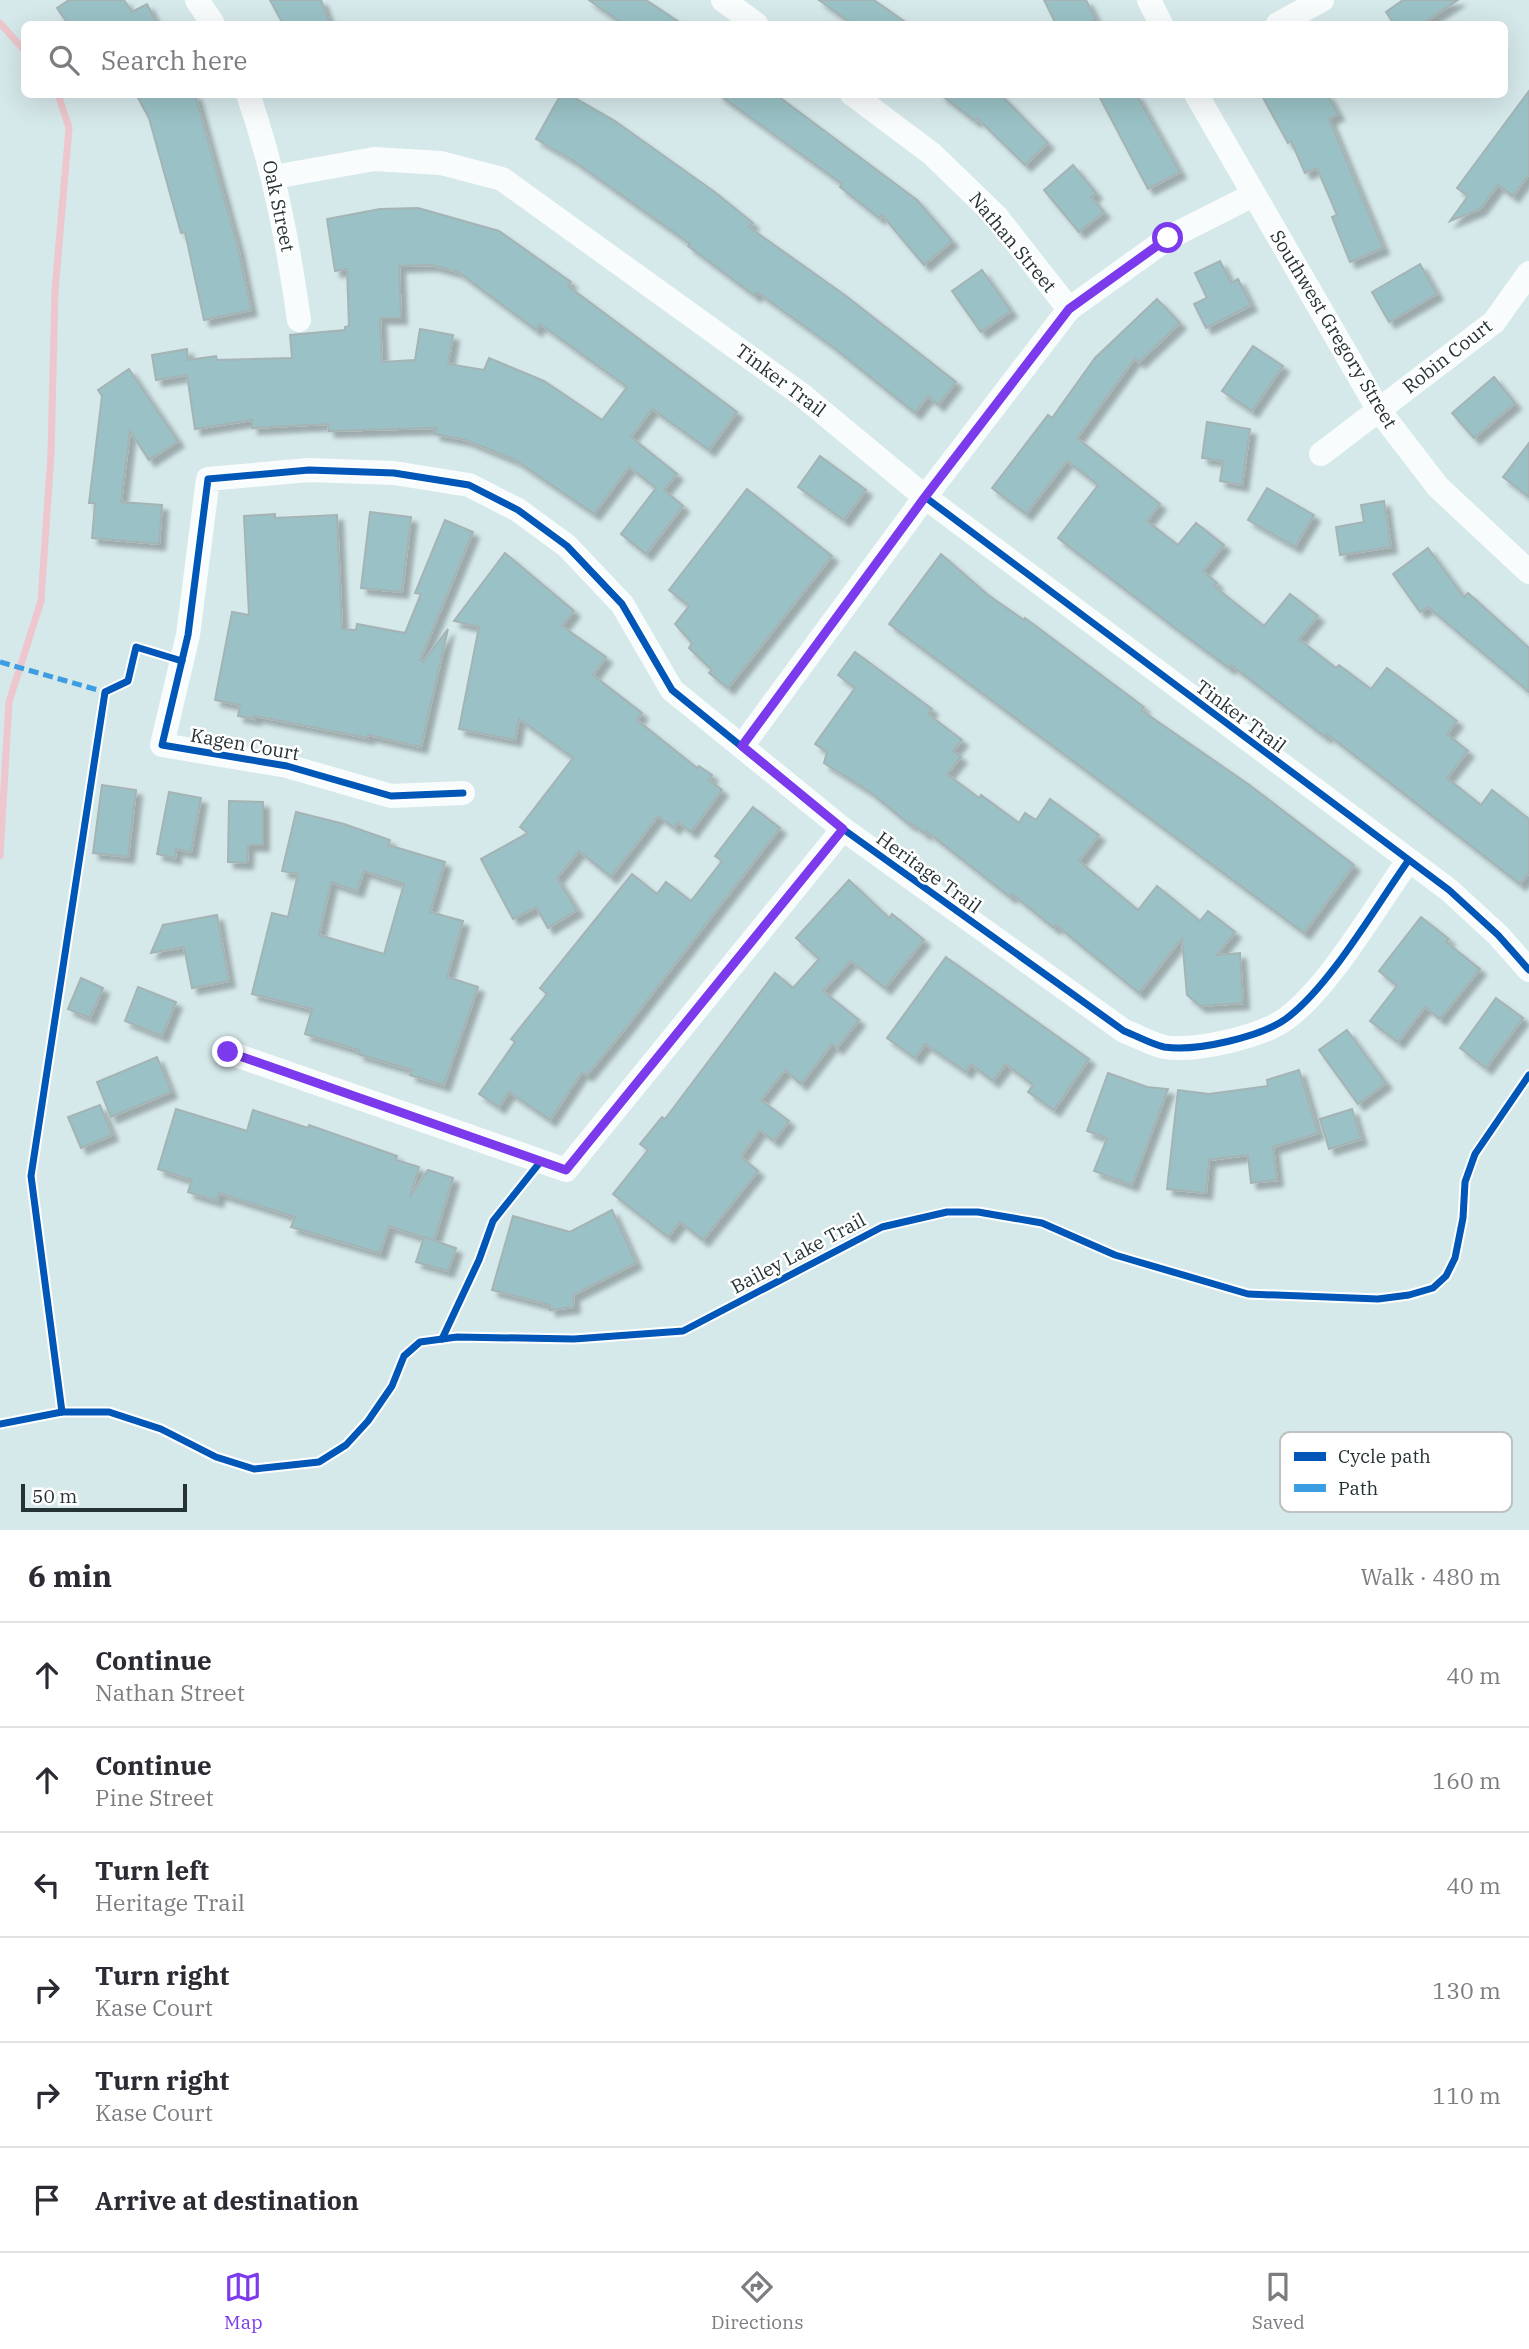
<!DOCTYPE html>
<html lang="en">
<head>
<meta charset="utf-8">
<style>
  :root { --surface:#fff; --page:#f7f7f7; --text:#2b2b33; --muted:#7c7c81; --line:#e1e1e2; --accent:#7c3aed }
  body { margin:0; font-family:"IBM Plex Serif",serif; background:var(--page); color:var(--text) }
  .scale { position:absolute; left:21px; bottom:18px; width:166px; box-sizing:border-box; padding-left:7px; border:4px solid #263335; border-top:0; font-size:19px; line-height:24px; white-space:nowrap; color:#263335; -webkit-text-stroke:5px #fff; paint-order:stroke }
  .stop { position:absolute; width:21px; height:21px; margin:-16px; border:5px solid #7c3aed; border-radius:50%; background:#fff }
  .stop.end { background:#7c3aed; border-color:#fff; box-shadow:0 2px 7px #0008 }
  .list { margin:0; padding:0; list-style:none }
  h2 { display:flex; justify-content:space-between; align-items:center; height:91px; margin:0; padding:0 28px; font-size:30px }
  h2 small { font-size:23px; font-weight:400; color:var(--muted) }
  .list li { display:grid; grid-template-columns:46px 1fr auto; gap:21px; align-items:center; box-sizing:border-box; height:105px; padding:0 28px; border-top:2px solid var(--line) }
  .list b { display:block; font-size:26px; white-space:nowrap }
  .list p { margin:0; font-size:23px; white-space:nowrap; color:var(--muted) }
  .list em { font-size:23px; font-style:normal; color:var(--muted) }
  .icon { flex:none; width:38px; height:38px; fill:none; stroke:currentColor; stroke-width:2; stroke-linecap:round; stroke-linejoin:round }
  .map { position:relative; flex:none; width:1529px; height:1530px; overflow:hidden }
  .search { position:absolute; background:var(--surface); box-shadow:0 7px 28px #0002; left:21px; right:21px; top:21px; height:77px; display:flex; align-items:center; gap:18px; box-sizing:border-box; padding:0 24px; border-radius:10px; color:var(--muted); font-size:26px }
  .sheet { height:721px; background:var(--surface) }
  nav { display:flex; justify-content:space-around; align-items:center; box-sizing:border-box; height:98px; border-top:2px solid var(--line); background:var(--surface); font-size:19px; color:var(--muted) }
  nav a { display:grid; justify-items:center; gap:4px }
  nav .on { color:var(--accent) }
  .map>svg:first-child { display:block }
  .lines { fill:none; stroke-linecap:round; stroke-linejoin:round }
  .stream { stroke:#eec6cd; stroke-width:7 }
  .building { fill:#9ac2c6; stroke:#a5b3b5; stroke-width:2; fill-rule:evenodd; filter:url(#shadow) }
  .minor { stroke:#f9fcfc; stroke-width:24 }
  .quiet { stroke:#3c9de2; stroke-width:5; stroke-dasharray:10 5; stroke-linecap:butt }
  .cycleway-casing { stroke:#fff; stroke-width:11 }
  .cycleway { stroke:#0057b8; stroke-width:7 }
  .route { stroke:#7c3aed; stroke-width:9 }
  .labels { text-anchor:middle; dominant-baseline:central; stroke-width:5; stroke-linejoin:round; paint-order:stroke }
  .street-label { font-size:19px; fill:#263335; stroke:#fff }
  .key { fill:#fff; stroke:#bec2c2; stroke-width:2 }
  .key-label { font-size:19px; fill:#263335 }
</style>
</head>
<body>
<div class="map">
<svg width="1529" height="1530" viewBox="0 0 1529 1530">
  <defs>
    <filter id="shadow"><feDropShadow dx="6" dy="6" stdDeviation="2" flood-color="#0004"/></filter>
  </defs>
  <rect width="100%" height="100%" fill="#d5e8ea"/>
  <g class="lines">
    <g class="stream">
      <polyline points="0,23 24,50"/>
      <polyline points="0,856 9,702 41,601 51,454 55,291 69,128 58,94"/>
    </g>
  </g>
  <g class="building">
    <polygon points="69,0 124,0 132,12 147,4 157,24 68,24 57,8"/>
    <polygon points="270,0 321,0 330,24 283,24"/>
    <polygon points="589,0 646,0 682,24 623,24"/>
    <polygon points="819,0 874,0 908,24 852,24"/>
    <polygon points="1044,0 1086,0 1096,20 1086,24 1056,24"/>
    <polygon points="1403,0 1458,0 1422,24 1394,24 1386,12"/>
    <polygon points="1529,91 1529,174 1513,196 1498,185 1480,209 1450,221 1468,196 1457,188"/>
    <polygon points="136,94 195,94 238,248 251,310 204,320 185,232 181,233 149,118"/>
    <polygon points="561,94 568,94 615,121 716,193 753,223 749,227 846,296 956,382 938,405 928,396 915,413 833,347 757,292 755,296 688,246 690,244 572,160 536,139"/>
    <polygon points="718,94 775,94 917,200 952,241 924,265 882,215 879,218 840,187 842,184"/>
    <polygon points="940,94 1000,94 1048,143 1025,165 977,118 975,121"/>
    <polygon points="1098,94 1136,94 1180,172 1148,189"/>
    <polygon points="1261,94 1327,94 1338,114 1329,119 1383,248 1350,262 1332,217 1337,215 1317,168 1305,173 1291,141 1288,143"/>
    <polygon points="1073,165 1096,193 1091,197 1104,212 1079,232 1044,190"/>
    <path d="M418 208 499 231 571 282 568 286 737 412 709 450 652 409 631 437 677 474 664 490 683 506 646 554 621 534 656 488 629 467 594 514 515 460 466 440 434 434 436 428 329 431 328 424 252 428V420L195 429 187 375 156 380 152 355 187 349 188 360 216 356 217 360 292 358 290 335 345 330V327L349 326 347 269 335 271 327 219 380 209ZM432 265 458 272 536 330 540 324 627 387 602 420 544 381 489 358 484 370 448 364 453 335 420 329 415 360 382 362 380 318H401L399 266Z"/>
    <polygon points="1220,261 1231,283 1238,279 1251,305 1206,328 1194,304 1207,298 1195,273"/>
    <polygon points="1420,264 1437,294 1389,322 1372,292"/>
    <polygon points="982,270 1011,311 981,332 952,291"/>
    <polygon points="1157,299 1180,323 1139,362 1135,358 1077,438 1160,504 1147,521 1178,545 1196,523 1224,545 1203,571 1217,583 1214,586 1264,626 1290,594 1318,616 1299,639 1336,668 1339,665 1371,689 1387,668 1457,721 1447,734 1468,751 1447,778 1481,805 1492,790 1529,819 1529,873 1520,884 1327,734 1325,737 1231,665 1229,668 1179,631 1058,538 1098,485 1067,461 1026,514 992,488 1048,415 1052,418 1095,358"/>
    <polygon points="1253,346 1283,366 1252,411 1222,391"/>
    <polygon points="129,369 178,441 149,460 130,431 121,502 162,505 159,544 92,538 95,503 89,503 102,396 98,390"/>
    <polygon points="1494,377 1515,403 1474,438 1452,413"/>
    <polygon points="1207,422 1250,429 1242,485 1220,481 1223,461 1202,458"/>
    <polygon points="1529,443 1529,497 1503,477"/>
    <polygon points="820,456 866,490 844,520 798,487"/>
    <polygon points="1267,488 1314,515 1295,547 1248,520"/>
    <polygon points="747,489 832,556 728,688 709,673 712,670 689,648 692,643 675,624 689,606 669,590"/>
    <polygon points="1384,501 1391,547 1340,555 1336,527 1364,522 1361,505"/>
    <polygon points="370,512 411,517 402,592 361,588"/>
    <polygon points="275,514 275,518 337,515 342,629 356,630 357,624 405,633 421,594 415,593 445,520 473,532 420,660 423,662 448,629 421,747 368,735 368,738 255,716 255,719 238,716 240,705 215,700 232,612 249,615 244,516"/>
    <polygon points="1428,548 1464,597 1468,593 1529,648 1529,692 1428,607 1420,612 1393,574"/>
    <polygon points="505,553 574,611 562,626 606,657 593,675 642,713 637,720 697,768 699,766 712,775 709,780 722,790 691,832 678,822 674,828 658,816 611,877 579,851 557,878 577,910 548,928 536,907 513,919 481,859 528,833 520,827 573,758 519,719 515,740 459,729 479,627 454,621"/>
    <polygon points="941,554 988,595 1024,620 1025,618 1144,707 1141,710 1248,784 1354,865 1304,933 889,624"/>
    <polygon points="855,652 932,709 928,714 962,740 953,751 961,757 947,774 979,798 981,795 1019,823 1025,813 1036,820 1050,799 1099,835 1079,861 1138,910 1157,886 1200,921 1208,911 1235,932 1217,955 1240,953 1243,1003 1200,1006 1187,995 1182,938 1139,993 1056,925 1054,928 1012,894 1010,897 926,831 925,834 911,823 910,825 870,792 824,763 827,752 815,744 855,688 838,675"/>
    <polygon points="102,785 136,790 128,857 93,853"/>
    <polygon points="169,792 201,798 191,852 176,849 175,858 157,854"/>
    <polygon points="229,801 263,802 263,845 248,845 247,863 228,862"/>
    <polygon points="753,807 780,828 625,1029 587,1075 582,1072 550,1120 509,1092 499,1107 479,1094 515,1042 511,1039 547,994 540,988 632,874 657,894 666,882 691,901 722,861 715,856"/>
    <path d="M296 812 344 824 390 840 388 845 445 862 430 912 463 921 447 977 478 987 444 1085 410 1075 412 1070 358 1054 359 1050 305 1034 312 1009 252 994 272 913 288 917 298 874 282 871ZM364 871 404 884 384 954 319 935 331 882 357 891Z"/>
    <polygon points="849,880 889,918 892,914 924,940 885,988 851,961 823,991 859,1020 837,1048 832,1044 801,1084 785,1070 761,1100 789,1121 774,1141 760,1130 741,1157 758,1171 703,1240 680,1222 668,1237 613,1194 648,1150 640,1144 662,1117 665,1119 775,973 793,988 819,959 796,938"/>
    <polygon points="217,915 229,981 192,988 184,947 151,953 163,925"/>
    <polygon points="1421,917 1449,939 1446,942 1480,969 1440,1019 1425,1007 1398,1042 1370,1021 1397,986 1379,971"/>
    <polygon points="946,957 1089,1059 1054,1110 1028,1092 1033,1085 1006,1064 993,1081 971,1064 966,1072 925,1044 915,1058 887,1038"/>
    <polygon points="81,978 103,988 90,1018 68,1009"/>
    <polygon points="138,987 176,1002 162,1036 125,1021"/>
    <polygon points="1496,998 1523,1018 1486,1068 1460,1048"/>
    <polygon points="1347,1030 1386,1083 1358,1104 1319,1050"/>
    <polygon points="157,1057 171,1092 111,1117 97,1082"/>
    <polygon points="1299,1070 1318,1133 1273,1147 1277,1180 1251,1183 1248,1155 1209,1160 1206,1193 1167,1189 1178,1090 1209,1094 1268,1086 1267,1080"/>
    <polygon points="1108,1073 1147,1087 1168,1089 1132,1185 1094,1171 1107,1138 1087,1131"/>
    <polygon points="100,1105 112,1135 81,1148 68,1117"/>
    <polygon points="176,1109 247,1131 253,1110 308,1128 309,1125 397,1156 396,1160 419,1167 410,1197 428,1170 453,1178 434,1241 389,1226 380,1253 291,1227 295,1217 219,1193 217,1201 188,1192 192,1180 158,1169"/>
    <polygon points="1352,1109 1361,1139 1329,1149 1320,1119"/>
    <polygon points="612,1210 636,1263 573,1295 574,1307 550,1310 550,1305 492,1290 513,1216 570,1232"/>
    <polygon points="424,1237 456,1248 448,1271 416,1262"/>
  </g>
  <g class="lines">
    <g class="minor">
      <polyline points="197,0 213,24"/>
      <polyline points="723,0 756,24"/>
      <polyline points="1149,0 1161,24"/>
      <polyline points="1278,24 1322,0"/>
      <path d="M248 94C274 169 288 243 299 320"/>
      <polyline points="852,94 932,154 996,216 1069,309"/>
      <polyline points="1196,94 1378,409 1438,487 1529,572"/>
      <polyline points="274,177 374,159 441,163 502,179 802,395 925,497 1449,890 1498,935 1529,970"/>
      <polyline points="1321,454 1494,322 1529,273"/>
      <polyline points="742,746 925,497 1069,309 1168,238 1253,195"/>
      <path d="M463 793 391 796 287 766 162 745 188 635 208 479 309 470 394 473 469 485 518 510 567 546 622 604 672 690 843 829 1124 1031C1137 1036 1151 1044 1164 1047 1195 1052 1262 1037 1287 1018 1330 986 1376 906 1408 861"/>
      <polyline points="227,1052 566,1170 843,829"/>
    </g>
    <polyline class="quiet" points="0,662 105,692"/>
    <g class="cycleway-casing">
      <g id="cycleway">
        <polyline points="925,497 1449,890 1498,935 1529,970"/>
        <path d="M463 793 391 796 287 766 162 745 188 635 208 479 309 470 394 473 469 485 518 510 567 546 622 604 672 690 843 829 1124 1031C1137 1036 1151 1044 1164 1047 1195 1052 1262 1037 1287 1018 1330 986 1376 906 1408 861"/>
        <polyline points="227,1052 566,1170 843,829"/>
        <polyline points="442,1339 479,1260 493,1221 541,1161"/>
        <polyline points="62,1412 31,1176 105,692 128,681 136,647 182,661"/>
        <polyline points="0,1424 62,1412 109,1412 161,1429 216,1457 254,1469 319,1462 346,1445 368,1421 392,1386 404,1356 420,1342 457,1337 574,1339 683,1331 882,1227 947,1212 978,1212 1042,1223 1115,1255 1248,1294 1378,1299 1409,1295 1433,1288 1446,1276 1455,1258 1463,1218 1465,1182 1475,1154 1529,1075"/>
      </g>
    </g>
    <use href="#cycleway" class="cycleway"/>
  </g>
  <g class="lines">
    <polyline class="route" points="228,1052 566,1170 843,829 742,746 925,497 1069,309 1168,238"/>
  </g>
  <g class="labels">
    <g class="street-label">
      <text transform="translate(279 206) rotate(78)">Oak Street</text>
      <text transform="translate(1013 242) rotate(50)">Nathan Street</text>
      <text transform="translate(1334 329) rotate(59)">Southwest Gregory Street</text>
      <text transform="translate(1447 356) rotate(-38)">Robin Court</text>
      <text transform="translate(781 380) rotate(37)">Tinker Trail</text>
      <text transform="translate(1241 716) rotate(37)">Tinker Trail</text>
      <text transform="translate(245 744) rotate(10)">Kagen Court</text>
      <text transform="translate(929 872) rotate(36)">Heritage Trail</text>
      <text transform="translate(798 1253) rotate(-28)">Bailey Lake Trail</text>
    </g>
  </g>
  <rect x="1280" y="1432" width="232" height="80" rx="10" class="key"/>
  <rect x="1294" y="1452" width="32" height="9" fill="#0057b8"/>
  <rect x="1294" y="1484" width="32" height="8" fill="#3c9de2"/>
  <g class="key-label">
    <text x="1338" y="1463">Cycle path</text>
    <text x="1338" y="1495">Path</text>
  </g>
</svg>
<div class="scale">50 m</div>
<div class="stop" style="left:1168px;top:238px"></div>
<div class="stop end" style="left:228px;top:1052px"></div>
<div class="search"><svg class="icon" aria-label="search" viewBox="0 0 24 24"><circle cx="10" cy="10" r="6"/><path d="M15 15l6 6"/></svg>Search here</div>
</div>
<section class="sheet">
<h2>6 min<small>Walk · 480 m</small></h2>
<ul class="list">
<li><svg class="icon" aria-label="ahead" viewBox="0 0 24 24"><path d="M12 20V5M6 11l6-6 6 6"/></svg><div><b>Continue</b><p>Nathan Street</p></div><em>40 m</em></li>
<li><svg class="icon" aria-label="ahead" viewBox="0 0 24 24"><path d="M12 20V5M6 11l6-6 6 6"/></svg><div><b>Continue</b><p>Pine Street</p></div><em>160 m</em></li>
<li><svg class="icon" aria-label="left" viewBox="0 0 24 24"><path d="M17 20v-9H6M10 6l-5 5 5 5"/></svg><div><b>Turn left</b><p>Heritage Trail</p></div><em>40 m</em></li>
<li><svg class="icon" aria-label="right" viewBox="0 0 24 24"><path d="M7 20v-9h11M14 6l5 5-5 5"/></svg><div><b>Turn right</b><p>Kase Court</p></div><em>130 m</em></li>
<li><svg class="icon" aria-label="right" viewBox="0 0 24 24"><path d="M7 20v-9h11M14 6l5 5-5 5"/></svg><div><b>Turn right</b><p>Kase Court</p></div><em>110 m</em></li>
<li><svg class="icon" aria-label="arrive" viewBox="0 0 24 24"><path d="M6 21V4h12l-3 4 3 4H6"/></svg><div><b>Arrive at destination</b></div></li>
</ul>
</section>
<nav>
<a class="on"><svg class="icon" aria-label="map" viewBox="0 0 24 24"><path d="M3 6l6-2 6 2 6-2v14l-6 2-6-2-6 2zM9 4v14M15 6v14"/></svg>Map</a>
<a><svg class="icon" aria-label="directions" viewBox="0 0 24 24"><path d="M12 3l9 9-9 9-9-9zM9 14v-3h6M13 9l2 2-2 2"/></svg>Directions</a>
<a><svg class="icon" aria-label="saved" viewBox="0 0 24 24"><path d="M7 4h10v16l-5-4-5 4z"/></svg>Saved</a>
</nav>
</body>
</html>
